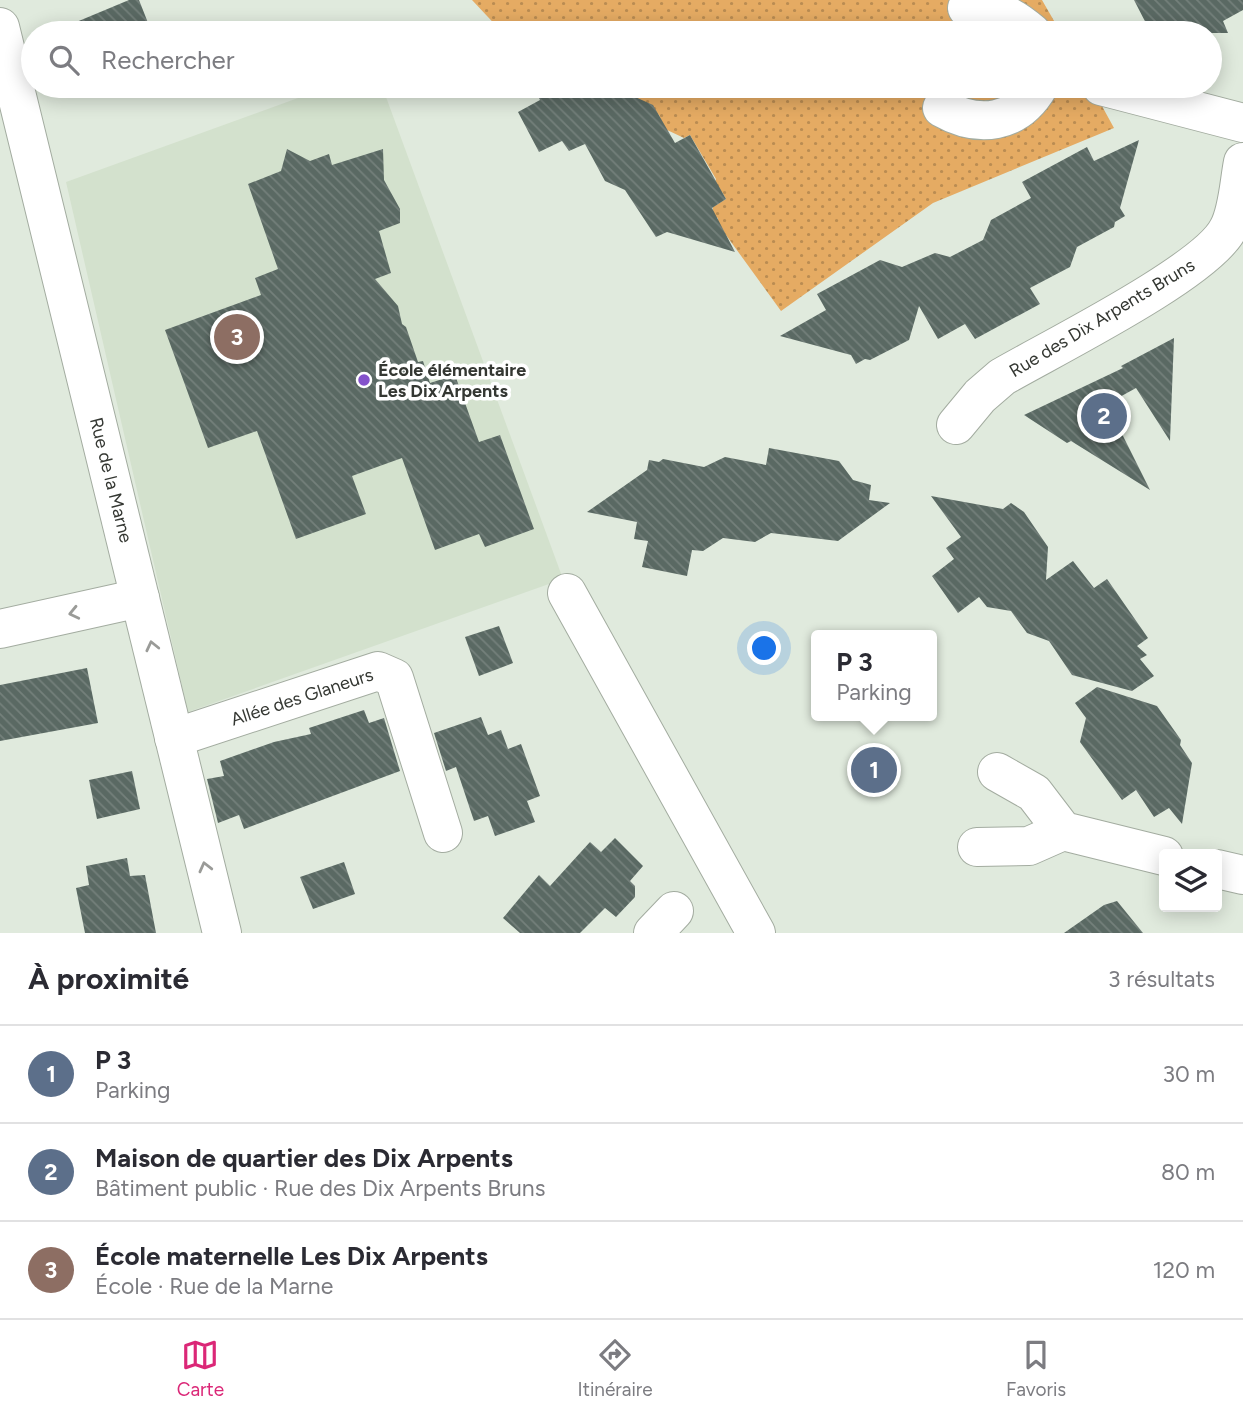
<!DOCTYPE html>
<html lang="fr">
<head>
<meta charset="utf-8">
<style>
  :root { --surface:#fff; --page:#f7f7f7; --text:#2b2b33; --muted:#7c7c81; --line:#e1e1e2; --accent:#db2777 }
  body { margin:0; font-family:Figtree,sans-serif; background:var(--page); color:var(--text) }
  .controls { position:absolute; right:21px; bottom:21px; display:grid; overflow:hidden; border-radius:7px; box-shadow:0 4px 18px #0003 }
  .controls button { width:63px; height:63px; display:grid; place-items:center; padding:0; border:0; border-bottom:2px solid var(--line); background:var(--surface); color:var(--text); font:35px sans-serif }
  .you { position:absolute; left:765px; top:649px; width:24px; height:24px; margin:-18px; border:5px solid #fff; border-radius:50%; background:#1a73e8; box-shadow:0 0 0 10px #1a73e833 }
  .badge { display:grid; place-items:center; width:46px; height:46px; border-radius:50%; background:var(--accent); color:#fff; font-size:23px; font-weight:700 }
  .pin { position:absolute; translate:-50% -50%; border:4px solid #fff; box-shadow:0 2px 7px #0006 }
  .popup { position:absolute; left:811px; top:630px; width:126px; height:91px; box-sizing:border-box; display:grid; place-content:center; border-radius:7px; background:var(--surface); filter:drop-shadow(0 2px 5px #0005); font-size:23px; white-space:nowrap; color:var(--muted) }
  .popup b { font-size:26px; color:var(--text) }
  .popup::after { content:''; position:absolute; left:50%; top:100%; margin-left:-14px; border:14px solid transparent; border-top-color:var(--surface) }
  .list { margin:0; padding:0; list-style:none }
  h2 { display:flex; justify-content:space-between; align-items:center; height:91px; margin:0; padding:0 28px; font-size:30px }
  h2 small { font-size:23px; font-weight:400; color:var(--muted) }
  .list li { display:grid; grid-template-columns:46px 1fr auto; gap:21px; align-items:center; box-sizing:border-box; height:98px; padding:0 28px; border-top:2px solid var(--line) }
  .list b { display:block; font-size:26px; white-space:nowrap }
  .list p { margin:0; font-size:23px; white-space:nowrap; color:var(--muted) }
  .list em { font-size:23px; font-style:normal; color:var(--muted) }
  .icon { flex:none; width:38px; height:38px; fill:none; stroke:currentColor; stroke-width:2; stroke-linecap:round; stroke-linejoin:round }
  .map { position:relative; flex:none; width:1243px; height:933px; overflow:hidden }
  .search { position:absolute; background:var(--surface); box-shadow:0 4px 18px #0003; left:21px; right:21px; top:21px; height:77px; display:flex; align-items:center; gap:18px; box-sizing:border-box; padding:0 24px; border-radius:38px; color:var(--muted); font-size:26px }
  .sheet { height:385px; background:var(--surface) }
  nav { display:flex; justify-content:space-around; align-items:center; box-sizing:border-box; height:98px; border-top:2px solid var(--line); background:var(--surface); font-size:19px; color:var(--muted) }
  nav a { display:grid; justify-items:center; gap:4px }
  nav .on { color:var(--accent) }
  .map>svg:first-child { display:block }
  .built { fill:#d3e1cd }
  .grass { fill:url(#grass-dots) }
  .building { fill:url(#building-back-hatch) }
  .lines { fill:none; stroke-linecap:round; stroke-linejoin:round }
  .minor-casing { stroke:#a3aca0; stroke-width:40 }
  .minor { stroke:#fff; stroke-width:38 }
  .oneway { stroke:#9a9b98 }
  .poi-dot { fill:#8452cb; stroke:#fff; stroke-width:2.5 }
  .labels { text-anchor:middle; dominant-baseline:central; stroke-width:7; stroke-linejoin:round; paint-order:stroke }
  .street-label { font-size:18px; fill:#343732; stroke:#fff }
  .poi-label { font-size:18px; font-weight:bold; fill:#343732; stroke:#fff; text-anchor:start }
</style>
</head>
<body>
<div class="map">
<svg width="1243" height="933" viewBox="0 0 1243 933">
  <defs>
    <pattern id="grass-dots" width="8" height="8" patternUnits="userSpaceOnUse" patternTransform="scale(1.75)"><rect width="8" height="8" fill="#e5ab63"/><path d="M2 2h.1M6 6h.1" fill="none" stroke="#ba8c52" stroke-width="1.8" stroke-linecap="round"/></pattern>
    <pattern id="building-back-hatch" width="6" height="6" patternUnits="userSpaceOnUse" patternTransform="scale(1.75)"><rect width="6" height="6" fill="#5a6963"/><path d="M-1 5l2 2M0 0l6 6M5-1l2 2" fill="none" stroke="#74807b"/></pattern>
  </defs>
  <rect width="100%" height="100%" fill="#e0eadd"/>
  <polygon class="built" points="331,86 382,86 563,579 188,712 66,182"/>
  <g class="grass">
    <polygon points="472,0 1042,0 1061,33 572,33 534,26 531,33 503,33"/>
    <polygon points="628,86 1091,86 1114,128 933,203 781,311 718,224 718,218 712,216 713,207 726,199 722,192 713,188 716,179 690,135 684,138 665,129 659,115 629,95"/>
  </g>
  <g class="building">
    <polygon points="129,0 139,0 152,33 50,33"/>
    <polygon points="1134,0 1243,0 1243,10 1223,21 1228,33 1151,33"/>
    <polygon points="538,86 628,86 633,96 653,105 675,143 690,135 726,199 712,208 735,252 667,232 656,237 625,190 605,181 585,144 569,151 562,141 539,152 518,112 540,100 534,88"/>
    <polygon points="1139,140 1120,208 1125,216 1115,222 1114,227 1077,247 1070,267 1030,288 1040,304 975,339 965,324 938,339 919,306 909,340 870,360 865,359 856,364 851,355 780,336 826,310 817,294 880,260 902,267 935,253 950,257 983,240 991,220 1031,198 1022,182 1087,147 1094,161"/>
    <polygon points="287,149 310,161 329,154 332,165 383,149 384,180 400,209 400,223 379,231 391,273 375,279 398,306 402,324 406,327 418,362 423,361 430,383 455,375 479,442 500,435 534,529 485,547 479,534 435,550 402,458 352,476 366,514 296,539 257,431 208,448 165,330 261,295 255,278 278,269 248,184 281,171"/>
    <polygon points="1174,338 1170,441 1136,388 1107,404 1150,490 1071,441 1067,443 1024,415 1123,368 1121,366"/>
    <polygon points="769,448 839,461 853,480 871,485 869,500 890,503 838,541 771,533 755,542 723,538 703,551 692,550 687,576 642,567 648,541 634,539 637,522 587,512 647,470 649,460 659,462 663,459 704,467 725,457 766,465"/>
    <polygon points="931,496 1003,509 1011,503 1024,512 1048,547 1046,580 1073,561 1094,588 1107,579 1148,638 1137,646 1147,655 1140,659 1154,676 1132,691 1072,675 1049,641 1027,633 1011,611 987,607 979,597 958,613 932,576 954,559 946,548 961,537"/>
    <polygon points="499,626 513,663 479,676 465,637"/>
    <polygon points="87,668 98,723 0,741 0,685"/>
    <polygon points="1097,687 1157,706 1181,740 1180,745 1192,763 1182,824 1169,808 1154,817 1136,790 1122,800 1080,742 1086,718 1075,703"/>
    <polygon points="364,710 369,723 384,718 400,771 244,829 239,815 218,823 207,779 224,776 220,761 274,742 311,734 309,728"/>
    <polygon points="481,717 488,735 501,730 508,749 521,744 540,796 527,801 535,822 495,836 488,816 474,821 456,767 446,771 434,733"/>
    <polygon points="132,771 140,809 97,819 89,780"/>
    <polygon points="615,838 643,866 630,881 635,886 635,897 616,917 605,908 580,933 520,933 503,918 539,875 550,886 590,842 601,852"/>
    <polygon points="127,858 130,876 145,875 156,933 85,933 76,888 89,885 86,866"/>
    <polygon points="344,862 355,894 313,909 300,877"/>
    <polygon points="1117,901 1143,933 1064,933 1104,905"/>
  </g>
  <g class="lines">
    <g class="minor-casing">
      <g id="minor">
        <path d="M967 8C994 6 1012 16 1032 33"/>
        <polyline points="0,27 222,933"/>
        <polyline points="1101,86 1243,123"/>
        <path d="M942 108C979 129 1017 124 1039 86"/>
        <path d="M956 425 980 396 1002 377C1050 349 1206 272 1228 229 1238 211 1239 182 1243 162"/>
        <polyline points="567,593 756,933"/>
        <polyline points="0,629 140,598"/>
        <polyline points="174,738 378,671 394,678 443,833"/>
        <polyline points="997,772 1034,793 1063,831 1164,856"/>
        <polyline points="977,847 1029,846 1063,831"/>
        <polyline points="1217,869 1243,875"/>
        <polyline points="653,933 674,911"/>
      </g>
    </g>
    <use href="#minor" class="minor"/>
  </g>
  <defs><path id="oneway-chevron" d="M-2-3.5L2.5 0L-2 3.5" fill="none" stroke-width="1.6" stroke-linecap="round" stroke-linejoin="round" transform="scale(1.75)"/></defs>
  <g class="oneway">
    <use href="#oneway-chevron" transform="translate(74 613) rotate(167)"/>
    <use href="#oneway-chevron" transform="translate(152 646) rotate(-103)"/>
    <use href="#oneway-chevron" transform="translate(205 867) rotate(-104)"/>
  </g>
  <circle class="poi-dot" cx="364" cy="380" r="7"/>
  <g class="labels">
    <g class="street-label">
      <text transform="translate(1102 318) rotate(-31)">Rue des Dix Arpents Bruns</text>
      <text transform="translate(111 480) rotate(76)">Rue de la Marne</text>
      <text transform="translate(302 697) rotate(-18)">Allée des Glaneurs</text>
    </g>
    <g class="poi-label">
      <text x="378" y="370">École élémentaire<tspan x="378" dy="21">Les Dix Arpents</tspan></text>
    </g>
  </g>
</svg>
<div class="controls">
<button><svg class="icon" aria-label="layers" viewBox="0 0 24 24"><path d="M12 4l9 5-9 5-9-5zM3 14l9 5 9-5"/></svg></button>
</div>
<div class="you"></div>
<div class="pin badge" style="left:874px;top:770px;background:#5c6f8a">1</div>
<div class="popup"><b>P 3</b>Parking</div>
<div class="pin badge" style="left:1104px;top:416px;background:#5c6f8a">2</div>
<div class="pin badge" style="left:237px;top:337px;background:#8d6e63">3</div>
<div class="search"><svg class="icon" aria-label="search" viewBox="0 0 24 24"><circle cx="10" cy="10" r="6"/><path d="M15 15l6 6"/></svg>Rechercher</div>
</div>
<section class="sheet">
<h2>À proximité<small>3 résultats</small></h2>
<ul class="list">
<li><span class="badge" style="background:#5c6f8a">1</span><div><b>P 3</b><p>Parking</p></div><em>30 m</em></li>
<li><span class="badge" style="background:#5c6f8a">2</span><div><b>Maison de quartier des Dix Arpents</b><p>Bâtiment public · Rue des Dix Arpents Bruns</p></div><em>80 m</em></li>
<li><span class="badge" style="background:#8d6e63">3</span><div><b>École maternelle Les Dix Arpents</b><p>École · Rue de la Marne</p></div><em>120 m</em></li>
</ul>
</section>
<nav>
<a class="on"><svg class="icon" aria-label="map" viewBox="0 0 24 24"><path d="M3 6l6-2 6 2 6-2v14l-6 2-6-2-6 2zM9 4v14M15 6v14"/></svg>Carte</a>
<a><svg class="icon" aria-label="directions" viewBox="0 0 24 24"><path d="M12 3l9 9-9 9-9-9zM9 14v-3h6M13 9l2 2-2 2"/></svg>Itinéraire</a>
<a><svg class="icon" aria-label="saved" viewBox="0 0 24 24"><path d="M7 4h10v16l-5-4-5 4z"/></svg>Favoris</a>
</nav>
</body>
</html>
